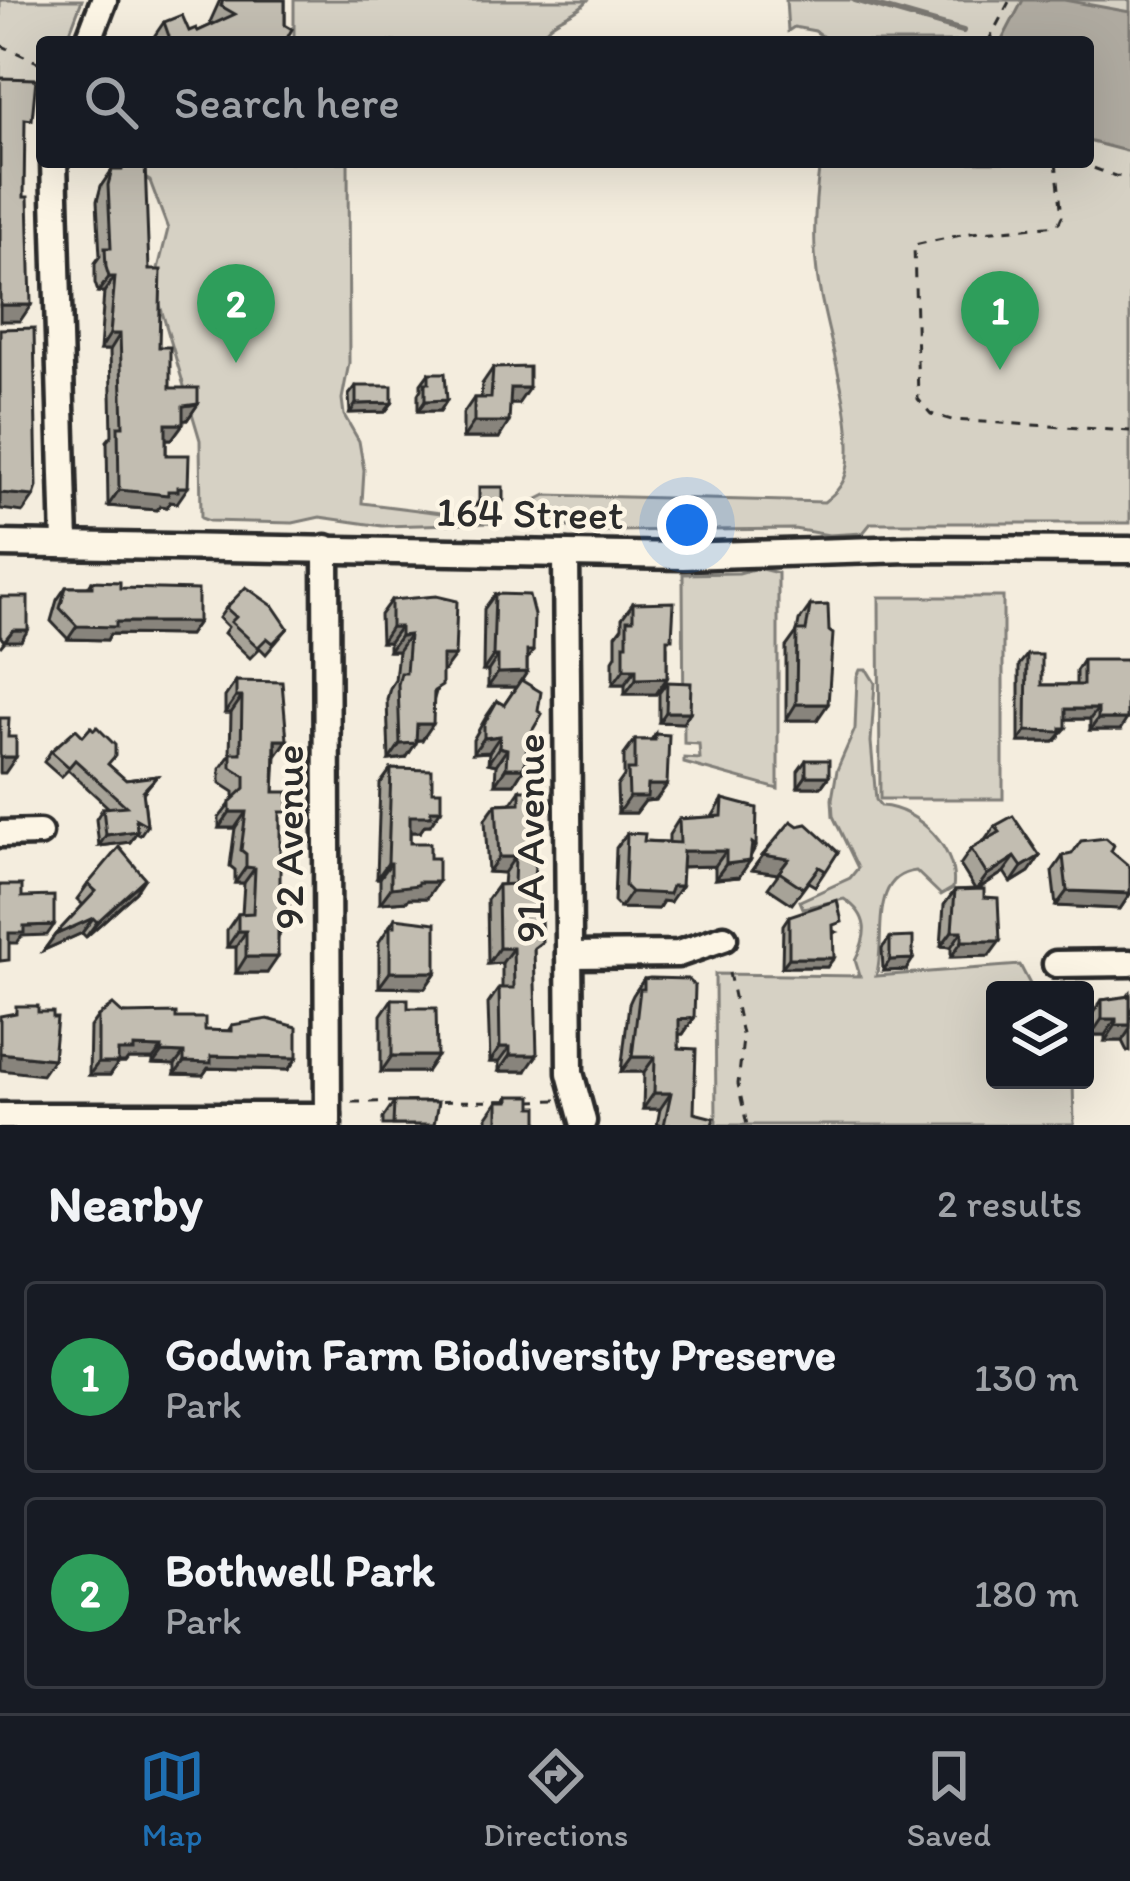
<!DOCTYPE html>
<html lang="en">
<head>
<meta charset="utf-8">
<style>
  :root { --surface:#171b24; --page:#242831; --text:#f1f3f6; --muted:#9ea1a6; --line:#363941; --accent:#1f6fb2 }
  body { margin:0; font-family:Itim,sans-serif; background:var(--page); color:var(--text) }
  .controls { position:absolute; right:36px; bottom:36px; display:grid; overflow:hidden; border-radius:12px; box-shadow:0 12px 48px #0002 }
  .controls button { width:108px; height:108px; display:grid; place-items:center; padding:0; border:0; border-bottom:3px solid var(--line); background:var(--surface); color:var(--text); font:60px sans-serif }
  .you { position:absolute; left:687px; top:525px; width:42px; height:42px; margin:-30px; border:9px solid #fff; border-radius:50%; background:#1a73e8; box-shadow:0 0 0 18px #1a73e833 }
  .badge { display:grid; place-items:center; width:78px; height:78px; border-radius:50%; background:var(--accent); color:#fff; font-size:39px; font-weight:700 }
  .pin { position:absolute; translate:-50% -99px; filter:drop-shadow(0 3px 6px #0008) }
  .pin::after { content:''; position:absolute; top:63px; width:42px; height:36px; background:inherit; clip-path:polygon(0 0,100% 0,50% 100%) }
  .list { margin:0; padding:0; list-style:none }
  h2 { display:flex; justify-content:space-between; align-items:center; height:156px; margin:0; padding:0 48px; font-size:51px }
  h2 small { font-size:39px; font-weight:400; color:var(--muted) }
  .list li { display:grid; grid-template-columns:78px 1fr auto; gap:36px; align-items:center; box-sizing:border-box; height:192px; margin:0 24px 24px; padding:0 24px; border:3px solid var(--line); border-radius:12px }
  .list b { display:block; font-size:45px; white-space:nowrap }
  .list p { margin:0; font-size:39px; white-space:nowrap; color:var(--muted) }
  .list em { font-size:39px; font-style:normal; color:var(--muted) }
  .icon { flex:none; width:66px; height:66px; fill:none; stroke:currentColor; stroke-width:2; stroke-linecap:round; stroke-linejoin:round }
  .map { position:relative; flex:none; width:1130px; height:1125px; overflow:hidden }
  .search { position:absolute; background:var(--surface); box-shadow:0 12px 48px #0002; left:36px; right:36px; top:36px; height:132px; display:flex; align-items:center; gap:30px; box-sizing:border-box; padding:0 42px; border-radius:12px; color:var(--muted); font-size:45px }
  .sheet { height:588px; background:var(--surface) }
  nav { display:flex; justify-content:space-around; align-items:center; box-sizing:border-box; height:168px; border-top:3px solid var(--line); background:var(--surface); font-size:33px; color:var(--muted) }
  nav a { display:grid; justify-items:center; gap:6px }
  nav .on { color:var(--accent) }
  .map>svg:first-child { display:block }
  .green { fill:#d6d1c4; stroke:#807e78; stroke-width:3 }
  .water { fill:#afaaa0; stroke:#7a7771; stroke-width:3 }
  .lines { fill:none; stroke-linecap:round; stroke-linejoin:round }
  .stream { stroke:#7a7771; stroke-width:6 }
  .minor-casing { stroke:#2b2b2b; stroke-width:33 }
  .path { stroke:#2b2b2b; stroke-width:3; stroke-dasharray:9 9; stroke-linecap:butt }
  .minor { stroke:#fcf5e5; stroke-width:24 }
  .wall { fill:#a7a398; stroke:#2b2b2b; stroke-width:3 }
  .shaded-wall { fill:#88847c; stroke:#2b2b2b; stroke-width:3 }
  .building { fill:#c2bdb1; stroke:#2b2b2b; stroke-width:3 }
  .labels { text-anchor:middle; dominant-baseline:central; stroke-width:9; stroke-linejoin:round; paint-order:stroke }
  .street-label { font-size:42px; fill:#2b2b2b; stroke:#fcf5e5 }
</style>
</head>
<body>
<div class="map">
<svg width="1130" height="1125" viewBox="0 0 1130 1125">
  <rect width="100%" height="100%" fill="#f4edde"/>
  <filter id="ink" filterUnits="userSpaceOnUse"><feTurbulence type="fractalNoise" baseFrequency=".00833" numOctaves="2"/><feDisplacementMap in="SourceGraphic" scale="24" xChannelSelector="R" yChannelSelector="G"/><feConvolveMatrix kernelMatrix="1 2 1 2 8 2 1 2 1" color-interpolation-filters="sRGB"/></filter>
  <g filter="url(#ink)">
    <g class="green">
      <polygon points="0,0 82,0 66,42 42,42 42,91 0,90"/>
      <path d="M294 0H588C574 18 545 17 541 42H294Z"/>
      <path d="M786 0H1130V523H871L863 533 829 535 794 529 605 531 523 522 532 502 546 495 824 502C834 494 842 487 846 474 860 426 823 326 817 273 812 236 815 199 820 162H1088V42H830L815 31 794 27 788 31Z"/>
      <polygon points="118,162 348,162 349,363 342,399 344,415 359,441 364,470 362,503 449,514 490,513 495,517 493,523 382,526 320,517 293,523 209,521 201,518 200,440 154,285 168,229 150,181"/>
      <polygon points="757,568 778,573 778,789 684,763 684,758 700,759 699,744 684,743 683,574 739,573"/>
      <polygon points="879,597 1003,597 1003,799 880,799"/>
      <path d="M860 670H867L875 683 871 742 876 800 881 806C918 808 959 850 953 888L941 895 916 871C867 876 887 943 876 976L1020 965 1033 990H995V1080H1073L1074 1125H716L715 974 860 976 855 960C868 935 870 916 844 899L803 908 800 901 850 878 858 868 833 816 832 799 837 770 855 729 857 677Z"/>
    </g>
    <polygon class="water" points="1023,0 1064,0 1130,12 1130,152 1088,141 1088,42 1001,42"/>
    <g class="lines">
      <polyline class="stream" points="855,0 963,31"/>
      <g class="minor-casing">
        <g id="minor">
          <polyline points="88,42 104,0"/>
          <polyline points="54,162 65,544"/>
          <polyline points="0,544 683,556 909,549 1130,550"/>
          <polyline points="326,548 328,1125"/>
          <polyline points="566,554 570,1073 583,1121"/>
          <polyline points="0,834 39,833"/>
          <polyline points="569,955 678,954 724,938"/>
          <polyline points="1056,964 1130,963"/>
          <polyline points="0,1116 328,1116"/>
        </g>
      </g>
      <g class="path">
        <polyline points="988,42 1010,0"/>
        <polyline points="0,45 42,64"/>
        <polyline points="1056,162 1062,216 1058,225 971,233 914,245 918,399 931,414 952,420 1130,431"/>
        <polyline points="1077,162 1115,176 1130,177"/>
        <polyline points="729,973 743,1039 738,1084 747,1125"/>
        <polyline points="530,1101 557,1100"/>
        <polyline points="352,1102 509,1101"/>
      </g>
      <use href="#minor" class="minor"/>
    </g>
    <g class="wall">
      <polygon points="220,0 285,0 285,42 154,42 153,38 164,22 189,31 198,31 214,24 210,22"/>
      <polygon points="124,162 149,270 159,347 170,388 198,404 187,420 183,420 172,439 166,439 166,455 177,503 170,502 167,507 160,506 157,510 108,506 107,441 112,435 110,350 100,350 104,292 98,292 95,283 95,263 100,256 97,201 101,186 112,170 118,170"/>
      <polygon points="493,368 518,404 510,404 499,438 463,438 463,414 474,398 481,398 482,384"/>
      <polygon points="429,373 447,400 440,411 418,411 418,394 421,389 421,384"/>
      <polygon points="356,386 392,403 385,412 350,413 349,395"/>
      <polygon points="92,581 120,588 198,622 189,635 110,634 107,640 68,639 51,621 57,600 66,587 88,587"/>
      <polygon points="495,594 533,651 527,660 527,672 522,680 528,738 524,768 514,784 495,784 496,765 488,763 489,752 473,753 473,740 486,717 497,701 504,705 516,687 488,687 488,671 483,671 484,609"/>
      <polygon points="391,600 455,656 442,671 422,740 417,740 406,758 389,760 387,699 390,688 395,680 398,651 389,651 389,642 381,642 380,615"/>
      <polygon points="633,603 667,647 667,678 656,694 625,694 625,684 613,684 613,660 616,655 616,635 622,627 622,618"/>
      <polygon points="810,606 817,720 786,720 786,647 797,632 799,621"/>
      <polygon points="226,608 288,628 266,654 260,648 250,658 224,633 228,627 219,618"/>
      <polygon points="1027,655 1042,685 1076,685 1076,671 1083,660 1120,730 1090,730 1090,719 1066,719 1059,738 1054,742 1019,742 1019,665"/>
      <polygon points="236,681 287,740 276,756 274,792 280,823 279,935 267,973 236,973 236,947 227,947 227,930 238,914 242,914 244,883 235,883 235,870 230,866 235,828 219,828 219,818 234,799 234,792 220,783 220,769 230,755 231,713 225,713 225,697"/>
      <polygon points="667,682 690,712 683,723 659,722 659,693"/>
      <polygon points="655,734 656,800 645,801 636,813 618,813 617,786 624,776 624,755 635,740 651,740"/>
      <polygon points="51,751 109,765 126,780 157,776 143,793 147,825 140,835 136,833 130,842 99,846 96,819 103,808 109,808 68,770 61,777 44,762"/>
      <polygon points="806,760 829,776 821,787 798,787 798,771"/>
      <polygon points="391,769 432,791 430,825 425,825 420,832 410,832 410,843 427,898 409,898 407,901 380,903 380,878 377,878 380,784"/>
      <polygon points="520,790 532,836 534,952 526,1071 499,1071 499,1062 490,1062 488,1004 499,988 502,988 502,963 488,964 487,900 498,885 503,885 504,873 488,872 485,819 496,804 511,803"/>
      <polygon points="723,799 756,846 739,877 715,879 715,866 682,867 670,902 663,901 658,909 620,908 614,902 616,848 627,833 644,841 669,842 669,835 679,819 712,817"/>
      <polygon points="995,826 1040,856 1029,872 1011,883 1004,872 978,889 984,897 989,956 951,957 951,947 941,946 944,905 955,890 975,889 960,865 971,849 985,840"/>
      <polygon points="1111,851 1130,894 1120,909 1056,906 1052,872 1063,856"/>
      <polygon points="838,852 815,886 808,882 792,904 768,888 778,874 752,870 763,855"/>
      <polygon points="88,884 135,893 86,937 82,933 44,950 55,935 83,905 77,899"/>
      <polygon points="789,916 836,932 833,933 827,967 782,967 783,925"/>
      <polygon points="395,918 436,972 425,988 379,987 379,942"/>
      <polygon points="890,938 906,970 883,971 882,948"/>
      <polygon points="644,979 694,1018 683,1034 679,1034 679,1048 694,1113 712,1125 657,1125 660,1109 643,1109 644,1072 621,1072 629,1004 633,995"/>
      <polygon points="1130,993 1130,1051 1127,1051 1122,1041 1105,1041 1105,1035 1091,1035 1091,1016 1102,1000 1127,997"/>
      <polygon points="392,999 408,1008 426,1072 381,1072 381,1015"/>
      <polygon points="123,1014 176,1018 205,1030 228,1031 232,1025 297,1058 288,1070 208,1068 203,1075 175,1074 175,1065 153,1064 153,1059 128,1059 125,1063 118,1063 110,1075 89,1075 90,1027 98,1016"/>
      <polygon points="509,1096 532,1107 538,1125 487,1125 487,1117 498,1101 506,1101"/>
      <polygon points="394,1102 434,1125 383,1125 383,1118"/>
    </g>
    <g class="shaded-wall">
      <polygon points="109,277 115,277 104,292 98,292"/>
      <polygon points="0,305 31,305 20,321 0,321"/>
      <polygon points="110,334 120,334 110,350 100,350"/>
      <polygon points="511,388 529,388 518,404 500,404"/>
      <polygon points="447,400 440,411 418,411 425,401"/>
      <polygon points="392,403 385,412 350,413 356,404"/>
      <polygon points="198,404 187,420 172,421 183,406"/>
      <polygon points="474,422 509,422 499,438 463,438"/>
      <polygon points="166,424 183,424 172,439 155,439"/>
      <polygon points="178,487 188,487 177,503 170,502 167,507 160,506 157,510 108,506 119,490 168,491"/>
      <polygon points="0,493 34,496 23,512 0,509"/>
      <polygon points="479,501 503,501 499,506 475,506"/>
      <polygon points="116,622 198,622 189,635 110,634 107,640 68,639 77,626"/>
      <polygon points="391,627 400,627 389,642 381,642"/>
      <polygon points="13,630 28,630 21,641 5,641 0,647"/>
      <polygon points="409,635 398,651 389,651 400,636"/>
      <polygon points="442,656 455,656 444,671 432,671"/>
      <polygon points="493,656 498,656 488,671 483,671"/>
      <polygon points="624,669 636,669 625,684 613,684"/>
      <polygon points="527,672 517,687 488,687 498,673"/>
      <polygon points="667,678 656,694 625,694 636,679"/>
      <polygon points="236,697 242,697 231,713 225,713"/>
      <polygon points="796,704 828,704 817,720 786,720"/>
      <polygon points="1066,709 1098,709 1090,719 1059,719"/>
      <polygon points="666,712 690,712 683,723 659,722"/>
      <polygon points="1098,719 1127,719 1120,730 1090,730"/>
      <polygon points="417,724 433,724 422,740 406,740"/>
      <polygon points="1061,728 1066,728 1054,742 1019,742 1026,731"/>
      <polygon points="500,736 489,752 473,753 484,738"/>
      <polygon points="275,740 287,740 276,756"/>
      <polygon points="416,743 406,758 389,760 400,744"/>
      <polygon points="499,747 507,749 496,765 488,763"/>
      <polygon points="0,757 16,757 5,773 0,773"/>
      <polygon points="506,768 524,768 514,784 495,784"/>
      <polygon points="806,776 829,776 821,787 798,787"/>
      <polygon points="648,785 667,785 656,800 645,801 636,813 618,813 629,797"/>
      <polygon points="431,810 441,810 430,825 425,825 420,832 399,832 410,816"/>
      <polygon points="230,812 246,812 235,828 219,828"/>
      <polygon points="137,831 130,842 99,846 106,835"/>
      <polygon points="683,851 726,851 715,866 672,867"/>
      <polygon points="763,855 789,859 778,874 752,870"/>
      <polygon points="1040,856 1029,872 1011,883 1022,867"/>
      <polygon points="499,857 515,857 504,873 488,872"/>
      <polygon points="1015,857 1004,872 976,890 987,875"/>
      <polygon points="750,861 739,877 715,879 726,864"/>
      <polygon points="388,863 391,863 380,878 377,878"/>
      <polygon points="246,867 255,868 244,883 235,883"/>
      <polygon points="145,878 135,893 86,937 97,922"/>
      <polygon points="418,882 438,882 427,898 409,898 407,901 380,903 391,888"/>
      <polygon points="672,886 681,886 670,902 663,901 658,909 620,908 631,892"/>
      <polygon points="1067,891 1130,894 1120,909 1056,906"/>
      <polygon points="93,918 82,933 44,950 55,935"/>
      <polygon points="281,920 290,920 279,935 270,935"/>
      <polygon points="54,925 47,935 22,936 17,943 2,943 9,933 24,926"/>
      <polygon points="238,931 246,931 236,947 227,947"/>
      <polygon points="952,931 962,931 951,947 941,946"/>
      <polygon points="962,941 1000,941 989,956 951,957"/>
      <polygon points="499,948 513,948 502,963 488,964"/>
      <polygon points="246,957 278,957 267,973 236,973"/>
      <polygon points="789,958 834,958 827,967 782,967"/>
      <polygon points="913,959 906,970 883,971 890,960"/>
      <polygon points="390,972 436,972 425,988 379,987"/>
      <polygon points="694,1018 683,1034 668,1035 679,1020"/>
      <polygon points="1102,1019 1116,1019 1105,1035 1091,1035"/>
      <polygon points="1116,1025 1130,1025 1130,1029 1122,1041 1105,1041"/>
      <polygon points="134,1047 162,1048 153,1059 128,1059 125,1063 110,1063 118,1051"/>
      <polygon points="500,1047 510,1047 499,1062 490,1062"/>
      <polygon points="162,1052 184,1053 175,1065 153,1064"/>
      <polygon points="0,1053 53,1059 42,1075 0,1070"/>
      <polygon points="510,1055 537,1055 526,1071 499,1071"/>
      <polygon points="211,1056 297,1058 288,1070 208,1068 203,1075 175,1074 184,1062"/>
      <polygon points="392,1056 437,1056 426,1072 381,1072"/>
      <polygon points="632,1057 655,1057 644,1072 621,1072"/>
      <polygon points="98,1063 118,1063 110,1075 89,1075"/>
      <polygon points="654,1093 671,1093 660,1109 643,1109"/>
    </g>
    <g class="building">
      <polygon points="223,0 285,0 285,25 292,29 285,42 171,42 164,22 182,15 189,31 196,28 198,31 235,14 221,6"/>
      <polygon points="0,78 36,79 32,120 25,119 24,197 28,197 31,305 0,305"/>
      <polygon points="124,162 145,162 149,270 161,270 159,347 170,347 170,388 198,388 198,404 183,406 183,424 166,424 166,455 189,455 188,487 178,487 178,491 168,491 168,495 119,490 118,426 123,426 120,334 110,334 115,277 109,277 106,267 105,248 111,248 108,185 112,170 122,170"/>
      <polygon points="34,328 37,487 34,496 0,493 0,329"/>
      <polygon points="529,367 529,388 511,388 509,422 474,422 474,398 491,398 493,368"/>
      <polygon points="429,373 445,373 447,400 425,401 425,383 429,383"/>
      <polygon points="356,386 392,386 392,403 356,404"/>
      <rect x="479" y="487" width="24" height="14"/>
      <polygon points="92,581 120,582 120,588 198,590 198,622 116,622 116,627 77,626 60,608 66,587 92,587"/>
      <polygon points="246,587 273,606 288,628 273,643 267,638 258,647 231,622 236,617 226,608"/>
      <polygon points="495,594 529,595 534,615 533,651 527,651 527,672 498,673 498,656 493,656"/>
      <polygon points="436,596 457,601 455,656 442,656 442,686 434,691 433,724 417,724 416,743 400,744 398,684 401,673 406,673 409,635 400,636 400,627 391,627 391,600"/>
      <polygon points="0,597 28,597 28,630 13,630 4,641 0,636"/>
      <polygon points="674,602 672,639 667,639 667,678 636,679 636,669 624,669 624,644 627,644 627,620 633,620 633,603"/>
      <polygon points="828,605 829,631 833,634 828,704 796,704 797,631 806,631 810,606"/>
      <polygon points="1027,655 1042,655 1042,685 1083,685 1083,660 1127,660 1127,719 1098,719 1098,709 1066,709 1066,728 1061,728 1061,732 1026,731"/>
      <polygon points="521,680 541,692 538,711 542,714 528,738 524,768 506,768 507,749 499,747 500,736 484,738 484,724 497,701 504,705"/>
      <polygon points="236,681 282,682 287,740 275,740 274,792 288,792 288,812 280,812 280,896 289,896 290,920 281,920 278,929 278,957 246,957 246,931 238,931 238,914 253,913 255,868 246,867 246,854 241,850 246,812 230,812 230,802 245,788 245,776 231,767 231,753 241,753 242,697 236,697"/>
      <polygon points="667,682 691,683 690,712 666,712"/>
      <polygon points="0,718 9,718 8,737 16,737 16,757 0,757"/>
      <polygon points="91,727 94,730 97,727 115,745 115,756 108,764 126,780 157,776 143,791 147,825 136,819 137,831 106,835 103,808 126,806 75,760 69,767 51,751 76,729 83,736"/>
      <polygon points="655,734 669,735 667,785 648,785 647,797 629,797 628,770 635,770 635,740 655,740"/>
      <rect x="806" y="760" width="23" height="16"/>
      <polygon points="391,769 432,770 432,791 441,791 441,810 431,810 431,816 410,816 410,843 430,843 430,858 438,858 438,882 418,882 418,885 391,888 391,863 388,863"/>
      <polygon points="520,790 536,790 532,836 538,836 533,887 536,899 540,898 542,942 534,948 537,1055 510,1055 510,1047 500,1047 499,988 514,988 513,948 499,948 498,885 514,884 515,857 499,857 496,804 520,803"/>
      <polygon points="723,799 757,808 756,846 752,843 750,861 726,864 726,851 683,851 681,886 672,886 669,894 631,892 625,886 627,833 645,834 644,841 680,843 679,819 722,816"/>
      <polygon points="1013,816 1040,856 1022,867 1015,857 987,875 971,849 1000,832 995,826"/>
      <polygon points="791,821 798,826 807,824 838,852 826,871 819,867 803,888 779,872 789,859 763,855"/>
      <polygon points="1106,838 1114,845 1111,851 1130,867 1130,893 1067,891 1063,856 1072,854 1081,841"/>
      <polygon points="119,847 145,878 97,922 93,918 55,935 96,891 88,884"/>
      <polygon points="0,885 22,885 22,897 54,896 54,925 24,926 24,933 9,933 9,960 0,961"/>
      <polygon points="984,889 984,897 998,898 1000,941 962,941 962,931 952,931 955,890"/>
      <polygon points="837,900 842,922 833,925 834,958 789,958 789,916"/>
      <polygon points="395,918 436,923 436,972 390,972 390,926 395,926"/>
      <polygon points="913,937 913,959 890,960 890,938"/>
      <polygon points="650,978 688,979 695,986 694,1018 679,1020 679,1048 696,1049 694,1113 714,1118 712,1125 664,1125 671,1093 654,1093 655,1057 632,1057 640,989 644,989 644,979"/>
      <polygon points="1130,996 1130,1025 1116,1025 1116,1019 1102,1019 1102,1000"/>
      <polygon points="392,999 408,999 408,1008 436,1008 437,1056 392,1056"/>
      <polygon points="113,1005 123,1014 176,1013 176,1018 205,1018 205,1030 232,1031 232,1025 268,1019 297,1027 297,1058 211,1056 211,1063 184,1062 184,1053 162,1052 162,1048 134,1047 134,1051 118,1051 118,1063 98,1063 98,1016"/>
      <polygon points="16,1006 38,1006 38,1012 53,1012 53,1018 57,1018 53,1059 0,1053 0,1016 16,1013"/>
      <polygon points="509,1096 532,1096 532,1107 538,1107 538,1125 498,1125 498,1101 509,1101"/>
      <polygon points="394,1102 438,1102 434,1125 393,1125"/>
    </g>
  </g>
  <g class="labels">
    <g class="street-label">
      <text transform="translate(530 513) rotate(1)">164 Street</text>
      <text transform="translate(288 837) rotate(-90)">92 Avenue</text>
      <text transform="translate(529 838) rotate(-90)">91A Avenue</text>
    </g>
  </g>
</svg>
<div class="controls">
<button><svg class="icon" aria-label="layers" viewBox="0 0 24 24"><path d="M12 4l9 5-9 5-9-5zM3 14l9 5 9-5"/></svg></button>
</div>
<div class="you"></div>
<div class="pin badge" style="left:1000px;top:370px;background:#2e9e5b">1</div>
<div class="pin badge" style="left:236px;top:363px;background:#2e9e5b">2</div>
<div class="search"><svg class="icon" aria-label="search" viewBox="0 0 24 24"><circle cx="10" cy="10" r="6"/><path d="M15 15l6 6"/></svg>Search here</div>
</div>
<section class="sheet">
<h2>Nearby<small>2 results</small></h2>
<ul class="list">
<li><span class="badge" style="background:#2e9e5b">1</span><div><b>Godwin Farm Biodiversity Preserve</b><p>Park</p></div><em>130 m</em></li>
<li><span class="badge" style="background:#2e9e5b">2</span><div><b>Bothwell Park</b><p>Park</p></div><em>180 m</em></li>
</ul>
</section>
<nav>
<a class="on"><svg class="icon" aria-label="map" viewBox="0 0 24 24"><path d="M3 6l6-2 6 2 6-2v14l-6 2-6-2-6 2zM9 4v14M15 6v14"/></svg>Map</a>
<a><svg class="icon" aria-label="directions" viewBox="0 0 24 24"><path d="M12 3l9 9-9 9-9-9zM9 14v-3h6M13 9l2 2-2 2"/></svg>Directions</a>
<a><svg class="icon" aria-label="saved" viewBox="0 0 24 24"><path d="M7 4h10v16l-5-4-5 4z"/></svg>Saved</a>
</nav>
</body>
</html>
